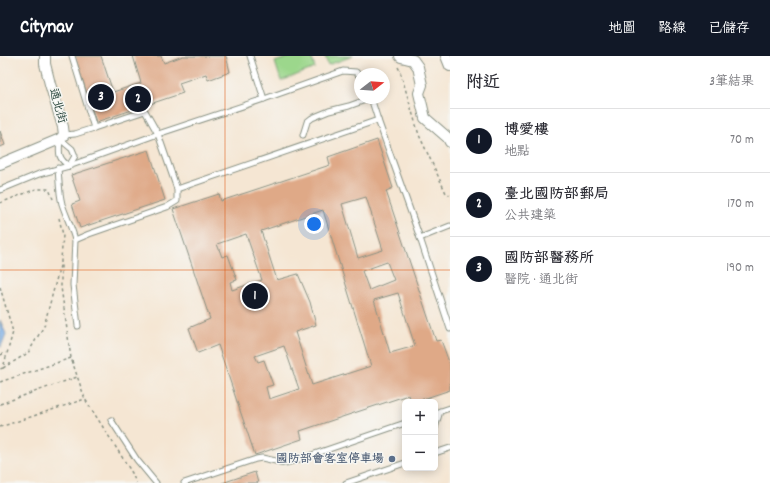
<!DOCTYPE html>
<html lang="zh-TW">
<head>
<meta charset="utf-8">
<style>
  :root { --surface:#fff; --page:#f7f7f7; --text:#2b2b33; --muted:#7c7c81; --line:#e1e1e2; --accent:#111827 }
  body { margin:0; font-family:Dekko,"LXGW WenKai TC",sans-serif; background:var(--page); color:var(--text) }
  .controls { position:absolute; right:12px; bottom:12px; display:grid; overflow:hidden; border-radius:6px; box-shadow:0 2px 10px #0003 }
  .controls button { width:36px; height:36px; display:grid; place-items:center; padding:0; border:0; border-bottom:1px solid var(--line); background:var(--surface); color:var(--text); font:20px sans-serif }
  .compass { position:absolute; left:354px; top:12px; width:36px; height:36px; border-radius:50%; background:var(--surface); box-shadow:0 2px 10px #0003; rotate:73deg }
  .you { position:absolute; left:314px; top:168px; width:14px; height:14px; margin:-10px; border:3px solid #fff; border-radius:50%; background:#1a73e8; box-shadow:0 0 0 6px #1a73e833 }
  .badge { display:grid; place-items:center; width:26px; height:26px; border-radius:50%; background:var(--accent); color:#fff; font-size:13px; font-weight:700 }
  .pin { position:absolute; translate:-50% -50%; border:2px solid #fff; box-shadow:0 1px 4px #0006 }
  .list { margin:0; padding:0; list-style:none }
  h2 { display:flex; justify-content:space-between; align-items:center; height:52px; margin:0; padding:0 16px; font-size:17px }
  h2 small { font-size:13px; font-weight:400; color:var(--muted) }
  .list li { display:grid; grid-template-columns:26px 1fr auto; gap:12px; align-items:center; box-sizing:border-box; height:64px; padding:0 16px; border-top:1px solid var(--line) }
  .list b { display:block; font-size:15px; white-space:nowrap }
  .list p { margin:0; font-size:13px; white-space:nowrap; color:var(--muted) }
  .list em { font-size:13px; font-style:normal; color:var(--muted) }
  .map { position:relative; flex:none; width:450px; height:427px; overflow:hidden }
  header { display:flex; align-items:center; gap:24px; box-sizing:border-box; height:56px; padding:0 20px; background:var(--accent); color:#fff }
  header strong { font-size:19px }
  nav { display:flex; gap:22px; margin-inline-start:auto; font-size:14px }
  main { display:flex }
  aside { flex:1; background:var(--surface) }
  .map>svg:first-child { display:block }
  .green { fill:#9cd78c; stroke:#5e8a60 }
  .water { fill:#7aace6; stroke:#4c748d }
  .building { fill:#dfa987; fill-rule:evenodd }
  .lines { fill:none; stroke-linecap:round; stroke-linejoin:round }
  .service-casing { stroke:#8a9284; stroke-width:7 }
  .minor-casing { stroke:#8a9284; stroke-width:12 }
  .path { stroke:#8a9284; stroke-width:1.5; stroke-dasharray:3 3; stroke-linecap:butt }
  .service { stroke:#fff; stroke-width:5 }
  .minor { stroke:#fff; stroke-width:10 }
  .grid { fill:none; stroke:#de580e; stroke-width:1; stroke-opacity:0.55 }
  .service-dot { fill:#5c6f8a; stroke:#f6f6f2; stroke-width:1.5 }
  .labels { text-anchor:middle; dominant-baseline:central; stroke-width:3; stroke-linejoin:round; paint-order:stroke }
  .street-label { font-size:12px; fill:#1f3d34; stroke:#f6f6f2 }
  .service-label { font-size:12px; font-weight:bold; fill:#4e5e75; stroke:#f6f6f2; text-anchor:end }
</style>
</head>
<body>
<header>
<strong>Citynav</strong>
<nav><a>地圖</a><a>路線</a><a>已儲存</a></nav>
</header>
<main>
<div class="map">
<svg width="450" height="427" viewBox="0 0 450 427">
  <rect width="100%" height="100%" fill="#f6f6f2"/>
  <filter id="ink" filterUnits="userSpaceOnUse"><feTurbulence type="fractalNoise" baseFrequency=".025" numOctaves="2"/><feDisplacementMap in="SourceGraphic" scale="8" xChannelSelector="R" yChannelSelector="G"/><feConvolveMatrix kernelMatrix="1 2 1 2 8 2 1 2 1" color-interpolation-filters="sRGB"/></filter>
  <filter id="wash" filterUnits="userSpaceOnUse"><feTurbulence type="fractalNoise" baseFrequency=".012" numOctaves="4" result="noise"/><feDisplacementMap in="SourceGraphic" scale="16" xChannelSelector="R" yChannelSelector="G"/><feGaussianBlur stdDeviation="0.9" result="paint"/><feColorMatrix in="noise" values="0 0 0 0 0 0 0 0 0 0 0 0 0 0 0 0 0 1.4 0 .05"/><feComposite in="paint" operator="in"/></filter>
  <g filter="url(#wash)">
    <rect width="100%" height="100%" fill="#f5e6d3"/>
    <g class="green">
      <polygon points="292,0 311,0 315,12 281,25 275,6"/>
      <polygon points="325,0 353,0 328,9"/>
    </g>
    <polygon class="water" points="0,264 6,278 1,291 0,291"/>
    <g id="blocks">
      <g class="building">
        <polygon points="75,0 101,0 113,36 141,27 133,0 161,0 164,7 183,0 226,0 230,16 208,24 206,18 179,27 183,37 96,66"/>
        <polygon points="0,75 5,89 0,91"/>
        <path d="M377 84 393 132 386 135 436 285 441 284 450 309V334L414 346H411L408 339 300 375 302 383 255 399 218 289 198 297 189 272 210 263 173 153 219 138 221 145 330 109 328 101ZM366 141 383 194 358 202 342 148ZM323 154 371 310 312 329 295 276 316 269 310 246 298 218 277 224 261 175ZM246 178 262 224 232 234 230 226 237 224 228 199 222 201 217 188ZM387 206 394 224 369 234 362 215ZM398 237 415 290 390 297 374 244ZM284 290 299 333 269 343 266 331 273 329 264 304 258 306 255 300Z"/>
        <polygon points="149,94 165,144 80,172 72,148 80,145 71,119"/>
        <polygon points="255,416 258,427 222,427"/>
      </g>
    </g>
  </g>
  <g filter="url(#ink)">
    <use href="#blocks" fill-opacity="0" stroke="#8a9284" stroke-width="1"/>
    <g class="lines">
      <g class="service-casing">
        <g id="service">
          <polyline points="250,0 264,43"/>
          <polyline points="371,42 378,64 420,182 450,273"/>
          <polyline points="94,72 145,55 158,78 264,43 343,15 356,16 360,21"/>
          <polyline points="64,79 75,78 94,72 72,0"/>
          <polyline points="303,79 307,66 312,62 329,55 349,50 371,42"/>
          <path d="M60 83 72 93 75 100 69 110C57 102 59 96 60 83Z"/>
          <path d="M58 112C59 124 59 137 62 148 66 160 72 172 75 184"/>
          <polyline points="177,133 378,64"/>
          <polyline points="0,134 39,118 69,110 158,78 177,133 177,145 167,151 89,178 75,184 73,229 78,270"/>
          <polyline points="420,182 450,170"/>
          <polyline points="435,357 450,352"/>
          <polyline points="111,364 137,404 156,427"/>
          <polyline points="435,372 440,355"/>
          <polyline points="435,397 450,392"/>
          <polyline points="184,427 256,403 262,402 285,407 297,404 405,367"/>
          <polyline points="346,427 405,407"/>
        </g>
      </g>
      <g class="minor-casing">
        <g id="minor">
          <polyline points="400,0 401,1 413,4 418,11 422,29 419,37 425,62 448,82 450,86"/>
          <polyline points="446,0 450,10"/>
          <polyline points="0,108 60,83 64,79 63,71 50,28 45,8 45,0"/>
        </g>
      </g>
      <g class="path">
        <polyline points="398,11 400,15 419,79 446,137 450,139"/>
        <polyline points="0,147 36,133 49,133 53,143"/>
        <polyline points="59,162 63,179 61,203 61,231 71,302 85,343 124,404 132,417 136,427"/>
        <polyline points="0,231 13,276 3,312 0,313"/>
        <polyline points="0,299 6,297"/>
        <polyline points="3,312 28,297 44,270 61,206"/>
        <polyline points="0,326 71,302"/>
        <polyline points="0,348 77,321"/>
        <polyline points="0,371 85,343"/>
      </g>
      <use href="#service" class="service"/>
      <use href="#minor" class="minor"/>
    </g>
  </g>
  <path class="grid" d="M225 0V427M0 214H450"/>
  <circle class="service-dot" cx="392" cy="403" r="4"/>
  <g class="labels">
    <g class="street-label">
      <text transform="translate(57 50) rotate(74)">通北街</text>
    </g>
    <g class="service-label">
      <text x="384" y="403">國防部會客室停車場</text>
    </g>
  </g>
</svg>
<div class="controls">
<button>+</button>
<button>−</button>
</div>
<svg class="compass" viewBox="-18 -18 36 36"><path d="M0-13l5 13h-10z" fill="#e53935"/><path d="M0 13l5-13h-10z" fill="#7c7c81"/></svg>
<div class="you"></div>
<div class="pin badge" style="left:255px;top:240px">1</div>
<div class="pin badge" style="left:138px;top:43px">2</div>
<div class="pin badge" style="left:101px;top:41px">3</div>
</div>
<aside>
<h2>附近<small>3筆結果</small></h2>
<ul class="list">
<li><span class="badge">1</span><div><b>博愛樓</b><p>地點</p></div><em>70 m</em></li>
<li><span class="badge">2</span><div><b>臺北國防部郵局</b><p>公共建築</p></div><em>170 m</em></li>
<li><span class="badge">3</span><div><b>國防部醫務所</b><p>醫院 · 通北街</p></div><em>190 m</em></li>
</ul>
</aside>
</main>
</body>
</html>
